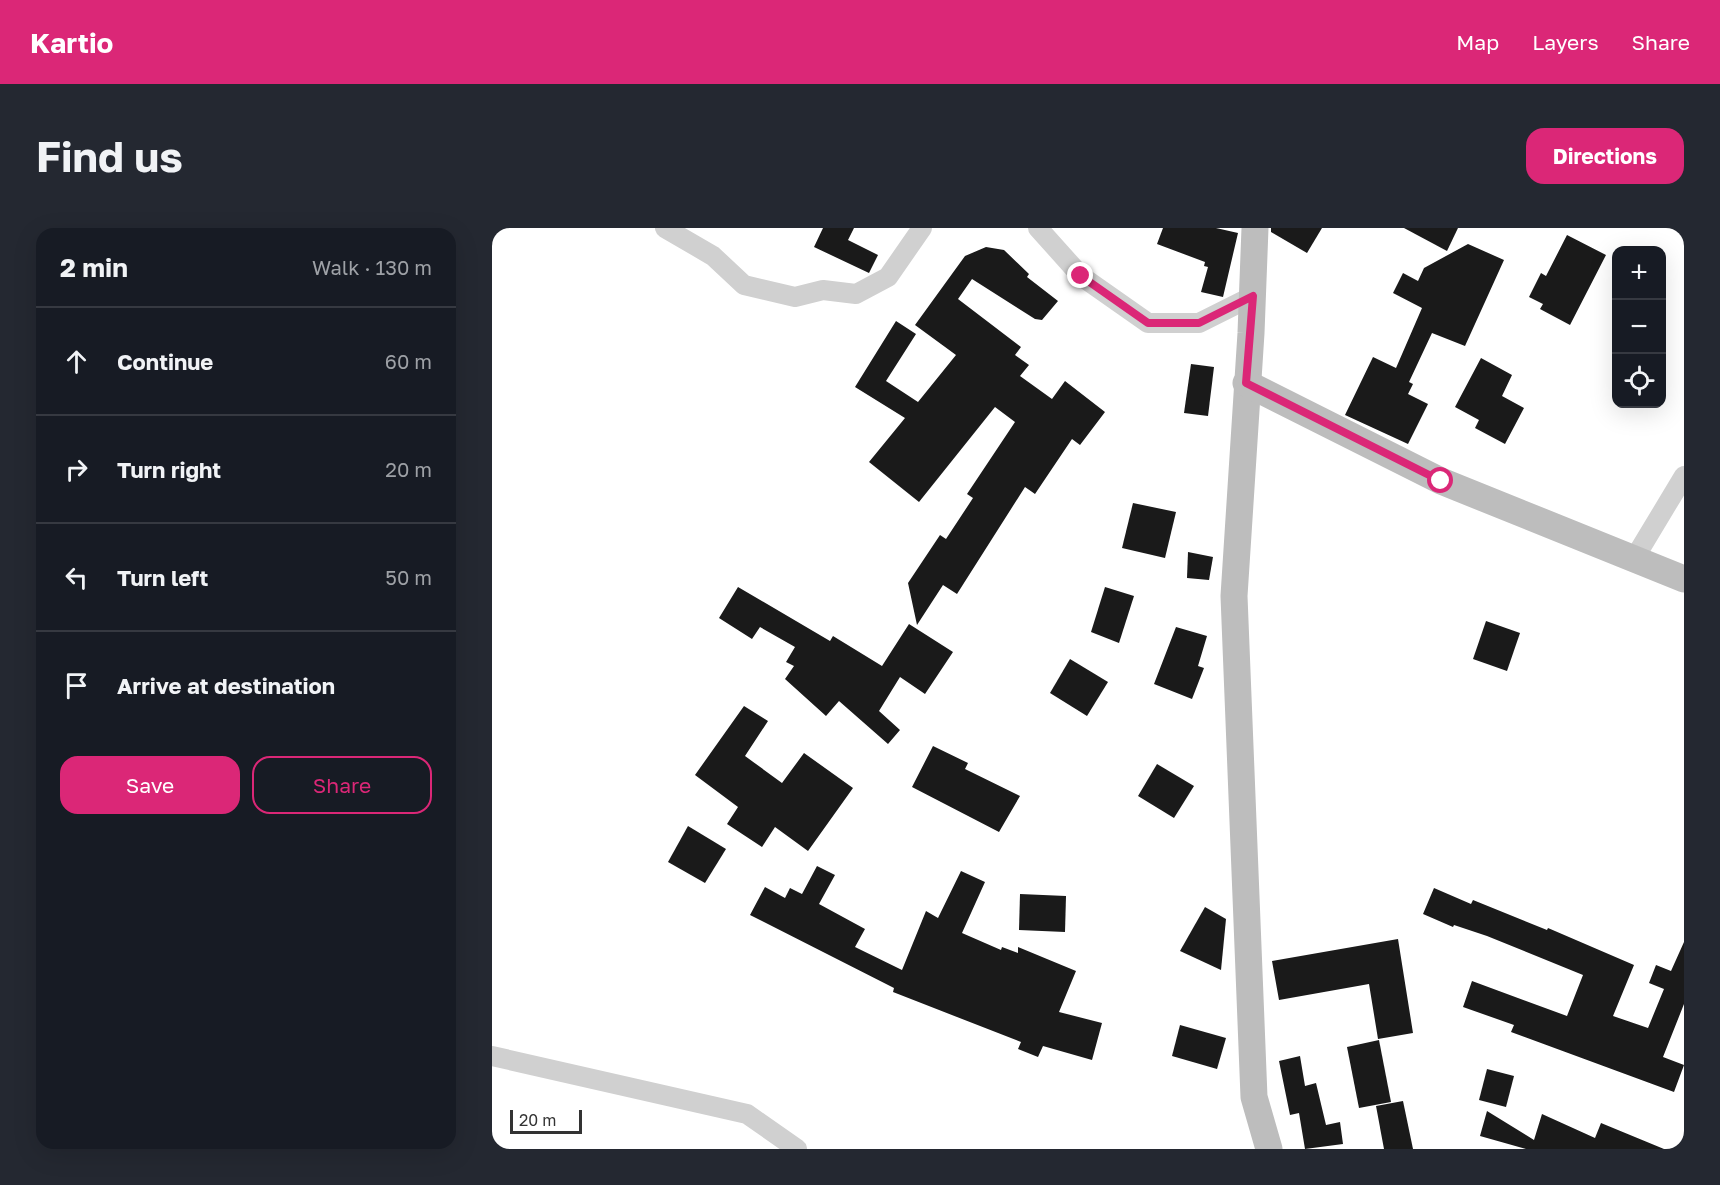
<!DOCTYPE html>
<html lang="en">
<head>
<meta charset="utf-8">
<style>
  :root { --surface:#171b24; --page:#242831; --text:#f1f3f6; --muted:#9ea1a6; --line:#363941; --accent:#db2777 }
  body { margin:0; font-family:"Golos Text",sans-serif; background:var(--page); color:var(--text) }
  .controls { position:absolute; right:18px; top:18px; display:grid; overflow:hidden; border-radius:12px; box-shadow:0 6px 24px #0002 }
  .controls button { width:54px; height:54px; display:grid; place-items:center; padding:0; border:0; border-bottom:2px solid var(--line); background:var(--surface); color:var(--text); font:30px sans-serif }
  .scale { position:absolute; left:18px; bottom:15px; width:72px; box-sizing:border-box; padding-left:6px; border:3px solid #333; border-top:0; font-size:16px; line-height:21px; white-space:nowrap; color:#333; -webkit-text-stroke:4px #fff; paint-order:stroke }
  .stop { position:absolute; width:18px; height:18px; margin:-14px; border:4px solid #db2777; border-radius:50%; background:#fff }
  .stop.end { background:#db2777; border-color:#fff; box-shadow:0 2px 6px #0008 }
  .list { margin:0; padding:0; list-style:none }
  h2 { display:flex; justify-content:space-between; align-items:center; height:78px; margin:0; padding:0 24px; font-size:26px }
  h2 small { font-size:20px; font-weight:400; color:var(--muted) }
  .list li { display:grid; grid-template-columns:39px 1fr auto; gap:18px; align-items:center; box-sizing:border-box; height:108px; padding:0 24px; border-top:2px solid var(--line) }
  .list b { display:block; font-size:22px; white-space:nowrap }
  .list em { font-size:20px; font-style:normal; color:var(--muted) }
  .actions { display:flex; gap:12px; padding:18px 24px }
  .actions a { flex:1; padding:14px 0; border:2px solid var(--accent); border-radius:18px; text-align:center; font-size:21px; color:var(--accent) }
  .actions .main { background:var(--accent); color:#fff }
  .icon { flex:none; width:33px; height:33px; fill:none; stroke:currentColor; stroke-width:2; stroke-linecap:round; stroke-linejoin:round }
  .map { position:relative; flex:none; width:1192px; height:921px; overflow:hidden; border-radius:18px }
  header { display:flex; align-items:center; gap:36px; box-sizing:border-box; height:84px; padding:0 30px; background:var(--accent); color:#fff }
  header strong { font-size:28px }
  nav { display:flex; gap:33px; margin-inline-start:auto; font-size:21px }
  .intro { display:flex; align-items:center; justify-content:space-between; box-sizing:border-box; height:144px; padding:0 36px }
  h1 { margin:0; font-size:42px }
  .button { padding:15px 27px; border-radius:18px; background:var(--accent); color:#fff; font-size:21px; font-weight:700 }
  main { display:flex; gap:36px; padding:0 36px }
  aside { flex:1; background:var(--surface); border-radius:18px; box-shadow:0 6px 24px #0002 }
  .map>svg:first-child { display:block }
  .building { fill:#1a1a1a }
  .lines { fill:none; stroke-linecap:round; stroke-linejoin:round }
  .street { stroke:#d0d0d0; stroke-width:20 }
  .secondary { stroke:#bdbdbd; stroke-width:27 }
  .route { stroke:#db2777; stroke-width:8 }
</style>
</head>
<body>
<header>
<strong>Kartio</strong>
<nav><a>Map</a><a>Layers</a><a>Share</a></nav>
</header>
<div class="intro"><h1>Find us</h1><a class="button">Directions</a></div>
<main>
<aside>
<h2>2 min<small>Walk · 130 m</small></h2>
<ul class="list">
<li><svg class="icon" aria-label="ahead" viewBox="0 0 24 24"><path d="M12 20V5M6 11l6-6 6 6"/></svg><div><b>Continue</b></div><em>60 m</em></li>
<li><svg class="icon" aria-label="right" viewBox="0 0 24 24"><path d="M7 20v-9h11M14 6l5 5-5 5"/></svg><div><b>Turn right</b></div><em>20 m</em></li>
<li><svg class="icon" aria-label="left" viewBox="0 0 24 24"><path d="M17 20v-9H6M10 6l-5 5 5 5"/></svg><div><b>Turn left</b></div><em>50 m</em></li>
<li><svg class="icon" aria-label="arrive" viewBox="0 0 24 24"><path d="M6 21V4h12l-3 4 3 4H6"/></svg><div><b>Arrive at destination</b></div></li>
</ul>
<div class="actions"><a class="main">Save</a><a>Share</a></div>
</aside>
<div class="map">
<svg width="1192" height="921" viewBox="0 0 1192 921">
  <rect width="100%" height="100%" fill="#fff"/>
  <g class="building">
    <polygon points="331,0 362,0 356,12 386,27 377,45 322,19"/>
    <polygon points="671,0 724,0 746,5 731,69 709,64 716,39 712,38 713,34 665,16"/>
    <polygon points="779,0 830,0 815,25 779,4"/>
    <polygon points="912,0 966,0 955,23"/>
    <polygon points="1075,7 1114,27 1078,97 1048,81 1051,76 1037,69 1049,45 1054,48"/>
    <polygon points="976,16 1012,32 973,118 940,105 917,154 921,156 916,166 936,176 916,216 853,187 881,129 904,140 930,80 901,65 911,45 926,53 932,40"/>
    <polygon points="494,19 512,22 537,46 535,49 566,73 550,92 543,91 480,51 466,71 529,119 523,127 537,137 528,148 560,171 573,153 613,184 588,217 580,211 543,266 533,259 465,366 451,357 425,397 416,355 448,307 454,311 481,270 475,266 523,194 503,179 427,274 377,234 413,190 363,159 404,93 424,106 394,153 426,174 464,127 423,97 473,28"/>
    <polygon points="989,130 1020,147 1010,168 1032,180 1013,216 983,200 987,192 963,179"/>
    <polygon points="699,136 722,139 716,188 692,185"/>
    <polygon points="641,275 684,284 673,330 630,320"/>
    <polygon points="696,324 721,329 717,352 695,350"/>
    <polygon points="246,359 338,413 341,408 390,438 417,396 461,424 433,466 408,449 387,483 408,502 396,516 347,473 334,488 293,451 302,438 294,434 303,419 268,399 260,411 227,390"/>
    <polygon points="613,359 642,368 627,415 599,404"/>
    <polygon points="994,393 1028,405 1015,443 981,431"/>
    <polygon points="684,399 715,408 706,438 712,440 700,471 662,456"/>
    <polygon points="578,431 616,454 595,488 558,465"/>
    <polygon points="252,478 276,493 253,528 290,555 312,525 361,560 316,623 283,599 270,619 235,596 246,579 203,547"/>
    <polygon points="441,518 476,535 473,541 528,568 507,604 420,559"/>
    <polygon points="665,536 702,558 682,590 646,568"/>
    <polygon points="196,598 234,621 213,655 176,634"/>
    <polygon points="325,638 343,647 327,676 373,701 363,719 410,742 434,683 446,690 469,643 493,654 470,705 509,722 510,719 526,725 526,719 584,743 567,784 610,795 600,832 551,818 546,829 526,821 529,814 401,764 402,760 258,687 273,659 293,670 298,660 310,666"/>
    <polygon points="942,660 979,676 981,672 1055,702 1056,700 1142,737 1121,788 1156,800 1172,761 1157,755 1164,737 1179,743 1192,714 1192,776 1171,829 1192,837 1182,864 1019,804 1022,797 971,779 980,753 1075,788 1091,747 995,708 962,697 961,699 931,686"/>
    <polygon points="528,666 574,668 573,704 527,702"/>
    <polygon points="713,679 734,691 729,742 688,723"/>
    <polygon points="906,711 921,805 886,811 877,756 787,772 780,733"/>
    <polygon points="688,797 734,810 725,841 680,828"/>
    <polygon points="887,812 899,874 867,880 855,819"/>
    <polygon points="808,828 813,858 824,855 834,897 848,894 851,916 813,921 807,885 798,887 787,833"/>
    <polygon points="995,841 1022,848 1014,879 987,872"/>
    <polygon points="911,873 921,921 892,921 884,878"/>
    <polygon points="995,883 1042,912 1050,886 1103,910 1109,895 1172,921 1034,921 988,908"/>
  </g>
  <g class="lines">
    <g class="street">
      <polyline points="173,0 221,28 252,57 303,69 331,62 364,66 396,49 430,0"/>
      <polyline points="546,0 589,48 656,95 707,95 761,68"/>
      <polyline points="1142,331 1192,248"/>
      <polyline points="0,828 255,886 305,921"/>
    </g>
    <g class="secondary">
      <polyline points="763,0 759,105 742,368 762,869 777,921"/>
      <polyline points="754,155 949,253 1192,351"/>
    </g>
  </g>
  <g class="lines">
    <polyline class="route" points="589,48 656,95 707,95 761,68 754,155 949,253"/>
  </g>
</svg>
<div class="controls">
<button>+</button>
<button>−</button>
<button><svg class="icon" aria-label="locate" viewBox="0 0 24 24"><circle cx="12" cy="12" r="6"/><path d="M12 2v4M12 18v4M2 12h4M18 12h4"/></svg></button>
</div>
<div class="scale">20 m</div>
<div class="stop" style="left:949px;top:253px"></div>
<div class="stop end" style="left:589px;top:48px"></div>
</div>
</main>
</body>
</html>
